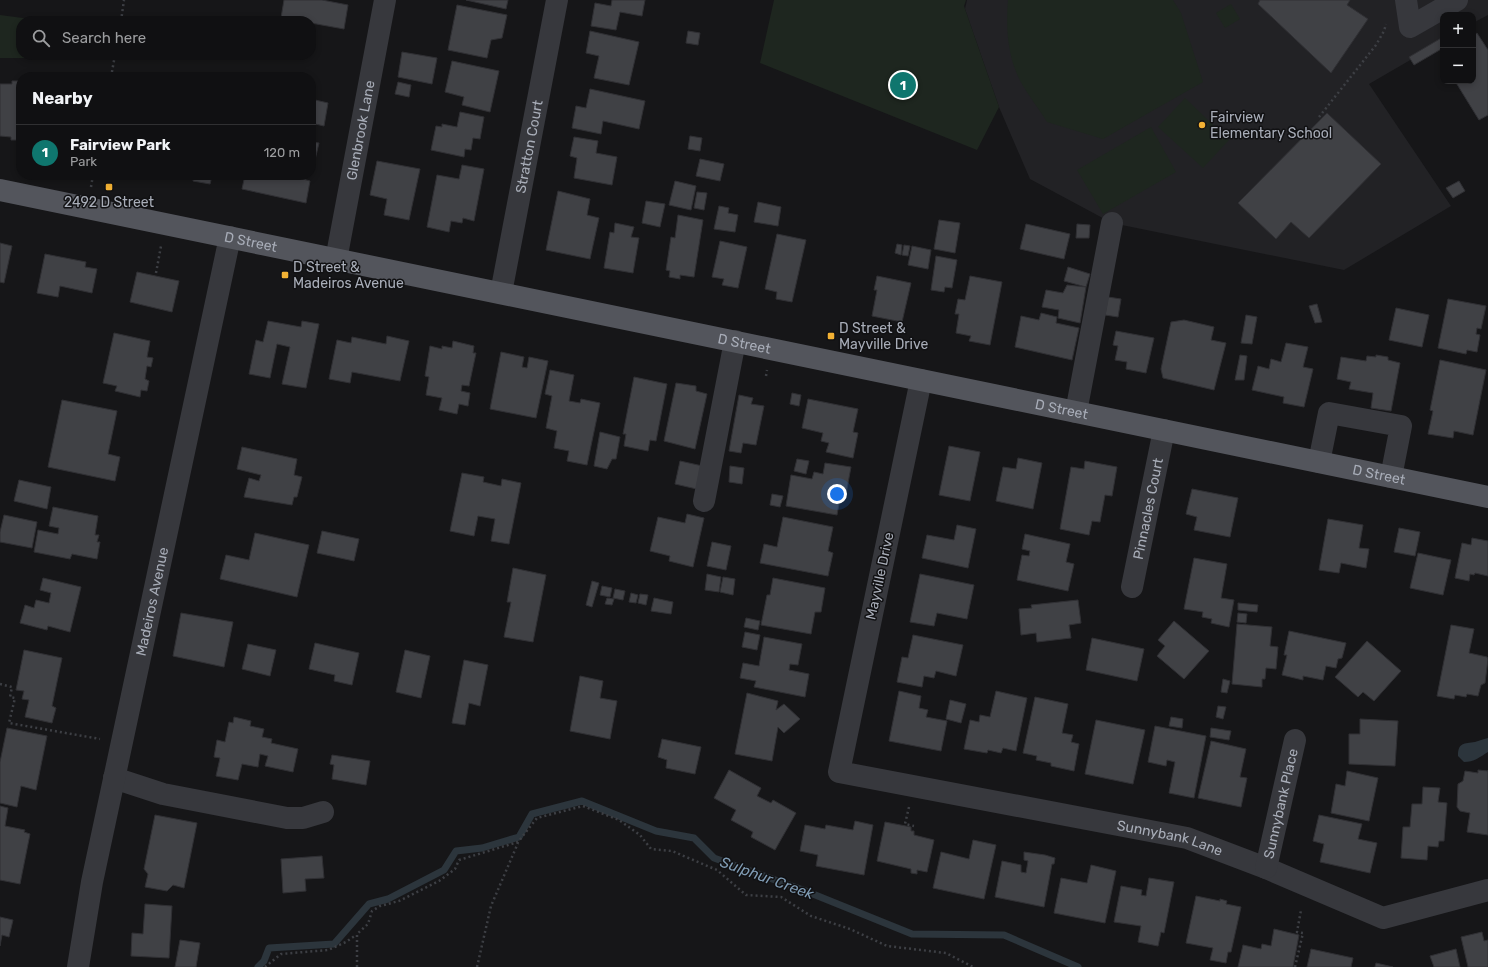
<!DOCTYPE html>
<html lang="en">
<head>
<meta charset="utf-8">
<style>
  :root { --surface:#101012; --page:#1e1e20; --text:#f1f3f6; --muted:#9c9d9f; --line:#303032; --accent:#0f766e }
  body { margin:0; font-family:Rubik,sans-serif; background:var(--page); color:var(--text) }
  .controls { position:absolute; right:12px; top:12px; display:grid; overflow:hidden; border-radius:8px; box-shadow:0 2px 6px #0003 }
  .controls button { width:36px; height:36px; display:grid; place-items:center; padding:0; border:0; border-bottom:1px solid var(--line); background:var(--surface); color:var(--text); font:20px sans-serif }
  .you { position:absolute; left:837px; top:494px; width:14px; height:14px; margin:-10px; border:3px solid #fff; border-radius:50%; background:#1a73e8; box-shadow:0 0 0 6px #1a73e833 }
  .badge { display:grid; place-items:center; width:26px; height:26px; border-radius:50%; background:var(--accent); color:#fff; font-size:13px; font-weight:700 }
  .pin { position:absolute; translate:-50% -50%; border:2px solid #fff; box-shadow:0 1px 4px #0006 }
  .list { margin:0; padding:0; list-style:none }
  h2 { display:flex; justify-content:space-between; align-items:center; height:52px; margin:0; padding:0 16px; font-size:17px }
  h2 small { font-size:13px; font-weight:400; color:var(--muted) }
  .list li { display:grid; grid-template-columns:26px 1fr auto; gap:12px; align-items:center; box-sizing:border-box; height:56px; padding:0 16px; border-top:1px solid var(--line) }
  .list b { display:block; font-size:15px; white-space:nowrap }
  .list p { margin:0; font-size:13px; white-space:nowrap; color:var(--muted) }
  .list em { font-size:13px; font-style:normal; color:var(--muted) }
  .icon { flex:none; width:22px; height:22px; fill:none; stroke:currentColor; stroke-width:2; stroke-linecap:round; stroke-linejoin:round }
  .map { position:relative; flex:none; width:1488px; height:967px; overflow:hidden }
  .search { position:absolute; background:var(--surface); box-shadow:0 2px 6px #0003; left:16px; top:16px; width:300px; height:44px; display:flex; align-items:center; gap:10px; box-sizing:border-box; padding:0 14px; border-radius:16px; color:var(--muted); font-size:15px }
  .panel { position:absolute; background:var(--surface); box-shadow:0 2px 6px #0003; left:16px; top:72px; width:300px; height:108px; border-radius:16px }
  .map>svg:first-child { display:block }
  .built { fill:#222225 }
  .green { fill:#1e261f }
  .water { fill:#2c353c }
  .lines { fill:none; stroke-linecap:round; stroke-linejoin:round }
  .stream { stroke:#2c353c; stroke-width:7 }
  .building { fill:#404145; stroke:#303034 }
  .path { stroke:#3d3f44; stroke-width:2.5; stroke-dasharray:2 3; stroke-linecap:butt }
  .minor { stroke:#37383d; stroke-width:22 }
  .major { stroke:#53555c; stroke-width:22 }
  .poi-dot { fill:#f2b134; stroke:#111113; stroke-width:1.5 }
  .labels { text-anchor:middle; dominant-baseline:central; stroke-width:3; stroke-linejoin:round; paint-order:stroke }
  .poi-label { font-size:14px; fill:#a8adb8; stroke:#111113; text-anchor:start }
  .street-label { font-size:14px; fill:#a8adb8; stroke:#111113 }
  .water-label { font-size:15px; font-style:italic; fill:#7f9bb3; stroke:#111113 }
</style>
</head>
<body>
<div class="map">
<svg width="1488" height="967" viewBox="0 0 1488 967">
  <rect width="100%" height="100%" fill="#161618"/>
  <polygon class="built" points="967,0 1488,0 1488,15 1473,23 1473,15 1443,15 1443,41 1369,84 1451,206 1344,270 1112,223 1030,179 999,107 965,9"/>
  <g class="green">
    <polygon points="774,0 966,0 964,6 965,9 999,107 977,150 760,63"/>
    <path d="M1008 0H1173L1181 13 1203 82 1103 139 1047 122C1038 107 1023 89 1017 74 1007 51 1006 24 1008 0Z"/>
    <polygon points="1231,4 1240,19 1225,28 1216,13"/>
    <polygon points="0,15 38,20 21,21 21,55 37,55 37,58 0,58"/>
    <polygon points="1185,98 1229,140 1203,168 1158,127"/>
    <polygon points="1151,127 1176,172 1103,214 1077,170"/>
  </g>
  <path class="water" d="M1488 738V752C1480 757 1474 762 1464 762L1458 756C1458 742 1464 744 1475 742 1479 741 1483 739 1488 738Z"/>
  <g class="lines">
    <polyline class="stream" points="258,967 264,961 269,948 334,944 369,904 388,899 444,870 456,851 482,848 519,837 532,814 582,801 656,831 694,838 714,858 803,890 912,934 1004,935 1078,967"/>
  </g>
  <g class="building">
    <polygon points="284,0 322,0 348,5 344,29 311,23 311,21 299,21 281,18"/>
    <polygon points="466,0 508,0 506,9"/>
    <polygon points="612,0 645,0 642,16 620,12 616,30 591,26 595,3 611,6"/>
    <polygon points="1260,0 1350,0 1347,5 1368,19 1331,73 1258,4"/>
    <polygon points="457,5 507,15 502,38 491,40 487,58 448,50"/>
    <polygon points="590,31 639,42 629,85 594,78 599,56 586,53"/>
    <polygon points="688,31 700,33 698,45 686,43"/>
    <polygon points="1477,33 1488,50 1488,115 1479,120 1455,81 1473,81 1473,36"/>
    <polygon points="1443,37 1443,48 1414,65 1409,57"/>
    <polygon points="402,52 437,58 432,84 398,77"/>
    <polygon points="452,61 499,71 490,112 462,105 464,97 445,92"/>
    <polygon points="12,81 21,81 21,140 11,140 11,137 0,136 0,84 12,84"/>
    <polygon points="398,82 411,85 409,97 395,94"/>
    <polygon points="590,89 645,101 639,129 603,121 601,134 572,128 576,106 586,108"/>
    <polygon points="311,99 328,103 324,126 311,123"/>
    <polygon points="460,112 484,117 480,139 473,138 471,150 465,149 464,157 431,150 436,126 442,127 442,124 457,127"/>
    <polygon points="1327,113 1381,164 1309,238 1291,222 1276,239 1238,203"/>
    <polygon points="690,136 702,138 700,151 688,149"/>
    <polygon points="574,137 598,141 596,153 617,157 612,185 574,178 577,158 570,156"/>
    <polygon points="311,142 319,143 314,164 311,163"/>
    <polygon points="700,159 724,164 720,181 696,176"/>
    <polygon points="377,161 420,169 409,220 384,215 387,199 370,195"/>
    <polygon points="462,165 484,169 474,221 463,218 462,223 451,221 449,232 427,227 437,175 459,179"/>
    <polygon points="194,175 218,175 217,177 212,176 210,184 193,181"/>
    <polygon points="245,175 292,175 292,176 310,181 306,203 242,189"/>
    <polygon points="675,181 696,186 691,210 669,205"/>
    <polygon points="1459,181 1465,191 1453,198 1446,188"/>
    <polygon points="558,191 590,199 587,215 599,218 590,259 546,250"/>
    <polygon points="697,192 707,193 704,210 694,208"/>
    <polygon points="646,201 665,204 660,227 642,223"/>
    <polygon points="758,202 781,207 778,226 754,222"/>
    <polygon points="719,206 729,208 728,213 738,215 735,232 714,229"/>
    <polygon points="678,215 703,220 694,277 680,275 680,279 669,277 670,271 666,270 671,237 675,238"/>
    <polygon points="939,220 960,223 955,253 934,249"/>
    <polygon points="615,223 634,227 631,237 639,238 633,273 604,268 610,232 614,233"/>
    <polygon points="1026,224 1070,234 1064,259 1020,249"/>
    <polygon points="1077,224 1090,225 1089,238 1076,238"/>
    <polygon points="777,234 806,240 792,302 776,299 777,292 765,289"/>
    <polygon points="720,241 747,247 738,288 722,285 724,279 712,277"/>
    <polygon points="0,243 12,246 4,283 0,282"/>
    <polygon points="897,244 902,245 901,255 895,253"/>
    <polygon points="904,245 910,246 908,256 902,255"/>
    <polygon points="912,246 931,250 928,269 908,265"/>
    <polygon points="45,254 86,262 85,267 97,269 92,293 60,286 58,297 37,293"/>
    <polygon points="936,256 957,260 952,288 945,287 944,292 931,290"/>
    <polygon points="1068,267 1090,274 1086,287 1064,281"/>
    <polygon points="137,272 179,281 172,312 130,302"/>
    <polygon points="877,276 911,283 902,322 872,316 877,290 874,290"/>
    <polygon points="970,276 1002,282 990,345 969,341 971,336 956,333 959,314 955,314 958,299 965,300"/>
    <polygon points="1067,285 1086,287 1080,323 1058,318 1059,310 1042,307 1046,290 1063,293"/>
    <polygon points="1108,297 1121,299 1118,317 1105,315"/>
    <polygon points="1448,299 1486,306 1481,329 1477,328 1476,334 1480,335 1477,352 1467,350 1466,354 1438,348"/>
    <polygon points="1317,304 1322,322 1315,323 1309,306"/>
    <polygon points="1396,308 1429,315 1422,347 1389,340"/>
    <polygon points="1041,313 1057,317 1056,323 1079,328 1072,360 1015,347 1021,316 1039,320"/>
    <polygon points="1246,315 1257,317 1252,344 1241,343"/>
    <polygon points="1184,320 1214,327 1211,340 1226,343 1214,390 1163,378 1161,369 1171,322"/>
    <polygon points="268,321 301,327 302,321 319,324 306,388 282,384 290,347 277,344 270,378 249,374 256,340 263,342"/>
    <polygon points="1116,331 1154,338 1146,373 1126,369 1127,362 1115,360 1118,346 1113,345"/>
    <polygon points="114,333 150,341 147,357 153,358 151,367 147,366 145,379 149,381 147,391 141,390 140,397 115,391 117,386 103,383"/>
    <polygon points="387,336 409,341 400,381 352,372 350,383 329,379 337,340 351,343 352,337 386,344"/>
    <polygon points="453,341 474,346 473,353 476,353 469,386 462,385 461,391 470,393 468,406 459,404 457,414 439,410 442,398 426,395 429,377 425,376 430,346 442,349 442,346 452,348"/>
    <polygon points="1286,343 1308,347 1303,367 1313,369 1304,407 1283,403 1284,397 1252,390 1258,366 1269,369 1271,359 1281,362"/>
    <polygon points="501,352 524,357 522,367 527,368 529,357 548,361 536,418 490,409"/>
    <polygon points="1240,355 1247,356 1244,380 1235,380"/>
    <polygon points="1376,355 1388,357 1388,360 1400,363 1391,411 1371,408 1373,393 1349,389 1351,382 1337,379 1341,357 1366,361 1367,356 1376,357"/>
    <polygon points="1440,360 1486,370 1473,435 1454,431 1453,438 1428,434 1433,411 1430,410"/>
    <polygon points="550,370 574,375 569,401 580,403 581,399 600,403 587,465 567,461 569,451 554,448 557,431 546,428 552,396 545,394"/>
    <polygon points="634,377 667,384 656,441 650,440 648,451 624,446 626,434 623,434"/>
    <polygon points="676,383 696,386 696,391 707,394 695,449 664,441"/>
    <polygon points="792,393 801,395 799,406 790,404"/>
    <polygon points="739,395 753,398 751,404 764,406 756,445 743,443 741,453 729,451"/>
    <polygon points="808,399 858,409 853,432 858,433 853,458 826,452 829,443 821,441 823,433 802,428"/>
    <polygon points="62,400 117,411 108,454 120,457 115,481 48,467"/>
    <polygon points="600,432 620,437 616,459 612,459 607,469 594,466"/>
    <polygon points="949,446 980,452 970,501 939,495"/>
    <polygon points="242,447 297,459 294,475 302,477 297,497 294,497 292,505 244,497 249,478 259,481 261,475 237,469"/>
    <polygon points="1018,458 1042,463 1033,509 996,501 1003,467 1016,469"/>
    <polygon points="797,459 809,461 806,474 794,471"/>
    <polygon points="680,461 707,467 701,490 675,484"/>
    <polygon points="1085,461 1117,467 1112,496 1105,495 1100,522 1092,521 1089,535 1060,529 1071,467 1084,469"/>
    <polygon points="825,463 851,467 846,494 841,492 837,515 786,506 791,475 812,479 814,472 823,474"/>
    <polygon points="730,466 744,468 742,484 729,482"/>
    <polygon points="462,473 484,477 483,482 501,486 502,479 521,483 509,544 491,541 495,519 478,516 474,536 450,531"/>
    <polygon points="19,480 51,487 47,509 14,501"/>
    <polygon points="1192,489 1238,498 1230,537 1194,530 1197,517 1186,514"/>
    <polygon points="772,494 783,496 780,507 770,505"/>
    <polygon points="53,507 98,516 95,535 99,535 97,542 100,542 97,559 72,554 70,559 34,552 38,530 58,534 59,528 49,526"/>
    <polygon points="687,514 704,518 693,567 669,561 670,556 650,551 658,517 685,523"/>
    <polygon points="4,515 37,522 32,548 0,542 0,532"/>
    <polygon points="783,517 833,527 828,551 833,553 828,576 760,563 764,544 777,547"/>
    <polygon points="1328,519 1363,525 1359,548 1369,549 1366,568 1341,563 1339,573 1319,570"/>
    <polygon points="957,525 976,529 968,568 922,558 927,535 954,540"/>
    <polygon points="1399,528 1420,532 1415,556 1394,552"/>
    <polygon points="322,531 359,539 354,561 317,553"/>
    <polygon points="255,533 309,545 297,597 220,579 226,555 249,560"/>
    <polygon points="1025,534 1070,544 1066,562 1074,564 1068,591 1017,580 1022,555 1029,556 1030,551 1022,549"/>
    <polygon points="1472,538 1488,541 1488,576 1475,573 1474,575 1470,574 1469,581 1455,578 1462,543 1471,545"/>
    <polygon points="712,542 731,546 726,570 707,566"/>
    <polygon points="1418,553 1451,560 1443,595 1410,588"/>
    <polygon points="1194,558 1227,564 1221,598 1234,600 1229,627 1211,623 1212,619 1202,617 1203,612 1184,609"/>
    <polygon points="513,568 546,575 533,642 504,637 511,602 507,602"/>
    <polygon points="707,574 721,577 719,592 705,590"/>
    <polygon points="920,574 974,585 967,619 937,613 934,626 910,622"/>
    <polygon points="723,577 735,579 733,595 720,592"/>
    <polygon points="43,578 81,587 70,632 48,626 47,630 20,623 25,605 34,608 36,600 49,603 51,593 40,590"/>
    <polygon points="773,578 825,588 821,612 815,612 811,634 761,625 767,595 770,595"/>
    <polygon points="592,581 599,583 592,607 586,605"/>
    <polygon points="602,586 612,588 610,597 600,595"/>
    <polygon points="615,589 625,591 623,600 613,598"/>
    <polygon points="631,593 638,595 636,603 629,602"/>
    <polygon points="640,594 648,595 646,605 638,603"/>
    <polygon points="607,598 614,599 612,605 605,604"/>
    <polygon points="654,598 673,602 671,614 651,611"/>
    <polygon points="1078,600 1081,623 1069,625 1071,638 1037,642 1036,633 1021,635 1019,609 1032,608 1031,605"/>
    <polygon points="1238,603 1258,605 1257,612 1238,610"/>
    <polygon points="181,613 233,622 224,667 173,656"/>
    <polygon points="1238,613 1247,614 1246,623 1237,622"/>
    <polygon points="746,618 760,621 758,630 744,627"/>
    <polygon points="1174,621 1209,651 1184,679 1157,656 1165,646 1158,640"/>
    <polygon points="1237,624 1272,627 1270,646 1278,647 1276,669 1266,668 1265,679 1262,679 1262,687 1232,684"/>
    <polygon points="1451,625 1474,629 1469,653 1487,657 1488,659 1485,683 1481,685 1478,696 1467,694 1466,697 1455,695 1454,699 1437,696"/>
    <polygon points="1289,631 1346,643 1342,658 1338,659 1336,668 1326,666 1323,680 1303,676 1303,680 1282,675 1287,655 1284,655"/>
    <polygon points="745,632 760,635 757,650 742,647"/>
    <polygon points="913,635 963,645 956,676 936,671 934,678 924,676 922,687 897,682 902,657 908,658"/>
    <polygon points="764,637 802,644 798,665 790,664 789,670 809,674 805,697 754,687 756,681 740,678 743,663 759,666"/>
    <polygon points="1092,638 1144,649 1137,681 1086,670"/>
    <polygon points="1367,641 1401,671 1374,701 1363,692 1358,697 1335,677"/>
    <polygon points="315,643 359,653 352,685 334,681 335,675 309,669"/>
    <polygon points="248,644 276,650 270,676 242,669"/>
    <polygon points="24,650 62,658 52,706 56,708 52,723 25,717 29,700 22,699 24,691 16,690"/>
    <polygon points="405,650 430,656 421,698 396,692"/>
    <polygon points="464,660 488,665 480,706 469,703 465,725 452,723"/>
    <polygon points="580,676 603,681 600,698 617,701 610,739 570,731"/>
    <polygon points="1223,679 1230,681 1227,693 1221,692"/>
    <polygon points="899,691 921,696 919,708 928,710 926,717 947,721 941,751 889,741"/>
    <polygon points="996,691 1027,698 1016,751 1003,748 1001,753 988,750 987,753 964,749 970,720 979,722 980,715 990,717"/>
    <polygon points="747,693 778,701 776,710 784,704 800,719 784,733 778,727 772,761 735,754"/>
    <polygon points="1035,697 1068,704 1062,733 1073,735 1071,742 1079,744 1074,771 1051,766 1051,763 1036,760 1037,756 1023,753"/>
    <polygon points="950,700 966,704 961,723 946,719"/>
    <polygon points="1218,706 1226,707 1223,719 1216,717"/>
    <polygon points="234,717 251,721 250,726 264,729 262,737 272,739 271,743 298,749 293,772 265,766 268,756 260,754 258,767 242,764 238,780 216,776 220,758 214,757 217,740 225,742 229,722 233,723"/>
    <polygon points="1171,717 1183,719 1182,728 1169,726"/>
    <polygon points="1360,719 1398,721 1395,766 1349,764 1349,734 1360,734"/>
    <polygon points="1096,720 1145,730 1133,784 1085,774"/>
    <polygon points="1155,726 1206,736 1194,798 1169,793 1175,762 1167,760 1166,766 1148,762"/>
    <polygon points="7,728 47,736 36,790 21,786 17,807 0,803 0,762"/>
    <polygon points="1211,728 1231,731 1229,740 1210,737"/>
    <polygon points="662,739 701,747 695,774 666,768 667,760 658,757"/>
    <polygon points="1211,741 1246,749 1240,777 1247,778 1241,807 1198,798"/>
    <polygon points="332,755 370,761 366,785 332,779 334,765 330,764"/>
    <polygon points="729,770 761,788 757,796 771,803 773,800 796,813 775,850 751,837 753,832 731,820 736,810 714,798"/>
    <polygon points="1478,770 1488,771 1488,770 1488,835 1467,832 1470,813 1460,811 1457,807 1458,784 1463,781 1465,771 1478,773"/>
    <polygon points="1347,771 1378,778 1369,821 1331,813 1336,784 1345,786"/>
    <polygon points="1423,787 1440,788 1438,802 1447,803 1444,841 1439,841 1438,847 1428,846 1427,860 1401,858 1403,827 1410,827 1412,804 1422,804"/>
    <polygon points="0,806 8,808 5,826 25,830 24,832 30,834 20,884 0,880"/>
    <polygon points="155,815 197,823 184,888 173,885 167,891 145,887 148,874 144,869"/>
    <polygon points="1319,815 1362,824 1358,839 1377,843 1370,873 1320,862 1324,844 1313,841"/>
    <polygon points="855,821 873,825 864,875 816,866 818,855 800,851 805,825 825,829 826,825 853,830"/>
    <polygon points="885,822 911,827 911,831 914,831 914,835 934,840 927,872 917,870 917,874 911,873 911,869 877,861"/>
    <polygon points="973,840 996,845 984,899 933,888 941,852 969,859"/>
    <polygon points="1024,852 1045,855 1055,858 1054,864 1052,864 1044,907 995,897 1002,861 1021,865 1021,872 1026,873 1028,861 1024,860"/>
    <polygon points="322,856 324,878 305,879 306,891 283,893 281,859"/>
    <polygon points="1091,865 1116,871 1105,923 1054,913 1061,878 1087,883"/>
    <polygon points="1149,878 1174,882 1164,933 1161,932 1158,946 1138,942 1141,926 1114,922 1121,886 1142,890 1141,895 1146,896"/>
    <polygon points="1196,896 1220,901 1220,899 1227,901 1226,904 1241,907 1231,952 1228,952 1226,963 1210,960 1213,948 1186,943"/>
    <polygon points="145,904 172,906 169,958 131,956 132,933 143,934"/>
    <polygon points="0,917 13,920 9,937 2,935 0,946"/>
    <polygon points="1274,929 1299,935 1293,967 1238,967 1243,945 1261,949 1262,944 1271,946"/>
    <polygon points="1482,932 1484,941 1488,940 1488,967 1468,967 1461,937"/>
    <polygon points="180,940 200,943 196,967 175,967"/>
    <polygon points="1311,949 1353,958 1351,967 1307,967"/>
    <polygon points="1456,949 1460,967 1434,967 1430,956"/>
    <polygon points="1376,963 1393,967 1375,967"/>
  </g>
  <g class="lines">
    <g class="path">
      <polyline points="121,21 124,0"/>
      <polyline points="111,77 115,55"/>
      <polyline points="1319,117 1376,45 1384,31 1386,24"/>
      <polyline points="91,187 93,175"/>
      <polyline points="156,273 161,246"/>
      <polyline points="766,376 767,370"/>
      <polyline points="0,684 12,687 10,697 15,698 9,723 100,739"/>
      <polyline points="909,807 905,824 914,826"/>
      <polyline points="265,967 281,954 328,950 346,942 356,935"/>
      <polyline points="357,967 357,934 368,924 372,911 380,906 399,901 439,881 455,869 459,860 518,842 537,818 583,806 619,820 640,835 651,849 672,851 717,870 746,895 781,897 811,916 850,929 887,946 946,953 973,967"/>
      <polyline points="477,967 491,906 518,843"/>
      <polyline points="1295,967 1303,933 1297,932 1301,910"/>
    </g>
    <g class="minor">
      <polyline points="1406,0 1410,27 1457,0"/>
      <path id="s1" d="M336 260 385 0"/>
      <path id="s2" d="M501 293 557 0"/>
      <path id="s3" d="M921 380 839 772 1187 838 1266 868 1383 918 1488 890"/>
      <polyline points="1076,412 1112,223"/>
      <polyline points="1319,462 1329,413 1401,426 1391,477"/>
      <polyline points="704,501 735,341"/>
      <path id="s4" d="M1132 587 1164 430"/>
      <polyline points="114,778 163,794 287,818 303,818 323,812"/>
      <path id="s5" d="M1266 868 1295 740"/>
      <path id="s6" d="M78 967 92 882 230 237"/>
    </g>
    <path class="major" id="s7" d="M0 190 1488 497"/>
  </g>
  <g class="poi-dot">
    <circle cx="1202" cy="125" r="4"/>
    <rect x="105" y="183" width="8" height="8" rx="2"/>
    <rect x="281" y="271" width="8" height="8" rx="2"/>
    <rect x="827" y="332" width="8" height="8" rx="2"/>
  </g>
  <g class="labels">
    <g class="poi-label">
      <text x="1210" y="117">Fairview<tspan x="1210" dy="16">Elementary School</tspan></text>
      <text x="109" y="202" text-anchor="middle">2492 D Street</text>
      <text x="293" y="267">D Street &amp;<tspan x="293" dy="16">Madeiros Avenue</tspan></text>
      <text x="839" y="328">D Street &amp;<tspan x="839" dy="16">Mayville Drive</tspan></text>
    </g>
    <g class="street-label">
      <text stroke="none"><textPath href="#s1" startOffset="132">Glenbrook Lane</textPath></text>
      <text stroke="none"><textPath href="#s2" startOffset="149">Stratton Court</textPath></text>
      <text stroke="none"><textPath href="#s7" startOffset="256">D Street</textPath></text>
      <text stroke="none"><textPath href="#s7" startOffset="760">D Street</textPath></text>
      <text stroke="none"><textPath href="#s7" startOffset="1084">D Street</textPath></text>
      <text stroke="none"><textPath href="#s7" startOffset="1408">D Street</textPath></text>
      <text stroke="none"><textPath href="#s4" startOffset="80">Pinnacles Court</textPath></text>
      <text transform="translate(880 576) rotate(-78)">Mayville Drive</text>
      <text stroke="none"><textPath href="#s6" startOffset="373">Madeiros Avenue</textPath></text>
      <text stroke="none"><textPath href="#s5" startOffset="66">Sunnybank Place</textPath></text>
      <text stroke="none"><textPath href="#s3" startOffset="738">Sunnybank Lane</textPath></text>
    </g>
    <g class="water-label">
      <text transform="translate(767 878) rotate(20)">Sulphur Creek</text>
    </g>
  </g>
</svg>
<div class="controls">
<button>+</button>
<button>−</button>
</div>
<div class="you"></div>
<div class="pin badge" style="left:903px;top:85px">1</div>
<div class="search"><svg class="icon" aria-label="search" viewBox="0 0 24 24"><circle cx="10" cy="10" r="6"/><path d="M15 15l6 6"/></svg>Search here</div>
<section class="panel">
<h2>Nearby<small></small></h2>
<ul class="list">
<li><span class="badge">1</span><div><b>Fairview Park</b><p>Park</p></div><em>120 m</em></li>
</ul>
</section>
</div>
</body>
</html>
